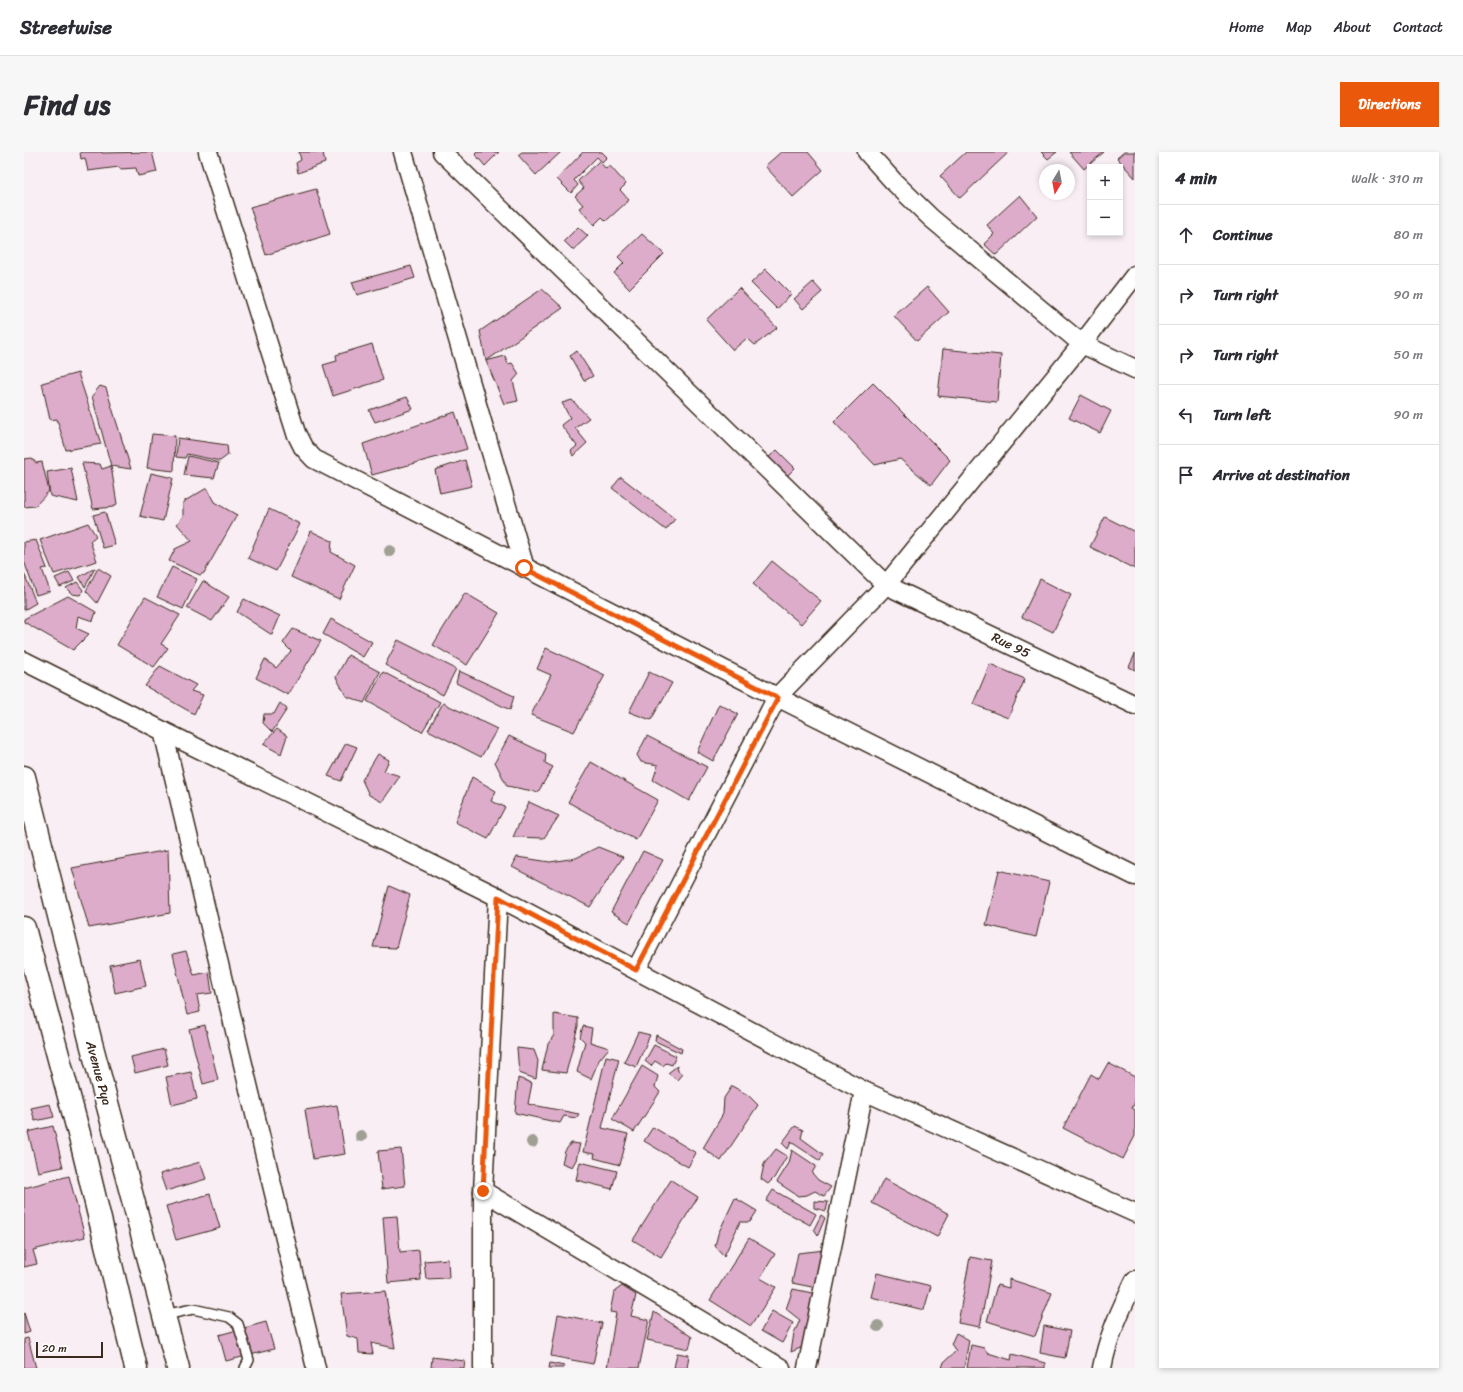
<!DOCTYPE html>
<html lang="en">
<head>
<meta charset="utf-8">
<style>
  :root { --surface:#fff; --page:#f7f7f7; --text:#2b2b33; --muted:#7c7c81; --line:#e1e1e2; --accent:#ea580c }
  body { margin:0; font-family:Sriracha,sans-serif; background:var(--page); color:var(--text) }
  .controls { position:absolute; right:12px; top:12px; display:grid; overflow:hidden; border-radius:0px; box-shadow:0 2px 6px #0003 }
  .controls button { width:36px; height:36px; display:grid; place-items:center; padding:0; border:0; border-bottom:1px solid var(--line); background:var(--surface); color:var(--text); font:20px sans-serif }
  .compass { position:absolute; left:1015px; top:12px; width:36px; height:36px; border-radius:50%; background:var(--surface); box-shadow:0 2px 6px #0003; rotate:190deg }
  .scale { position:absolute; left:12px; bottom:10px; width:67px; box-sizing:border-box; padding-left:4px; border:2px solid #3b2a1e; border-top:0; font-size:11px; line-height:14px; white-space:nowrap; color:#3b2a1e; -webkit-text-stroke:3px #fff; paint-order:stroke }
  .stop { position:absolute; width:12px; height:12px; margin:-9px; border:3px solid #ea580c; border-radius:50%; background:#fff }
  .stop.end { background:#ea580c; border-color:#fff; box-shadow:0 1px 4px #0008 }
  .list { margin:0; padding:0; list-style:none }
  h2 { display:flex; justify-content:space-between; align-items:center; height:52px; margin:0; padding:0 16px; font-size:17px }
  h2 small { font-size:13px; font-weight:400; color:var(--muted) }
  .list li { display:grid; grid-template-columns:26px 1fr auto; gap:12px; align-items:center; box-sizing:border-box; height:60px; padding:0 16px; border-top:1px solid var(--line) }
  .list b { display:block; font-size:15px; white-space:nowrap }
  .list em { font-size:13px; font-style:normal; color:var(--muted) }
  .icon { flex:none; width:22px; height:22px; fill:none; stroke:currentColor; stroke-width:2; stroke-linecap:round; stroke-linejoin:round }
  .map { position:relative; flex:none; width:1111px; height:1216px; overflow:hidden; border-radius:0px }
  header { display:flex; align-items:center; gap:24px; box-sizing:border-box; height:56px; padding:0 20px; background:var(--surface); border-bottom:1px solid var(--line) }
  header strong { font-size:19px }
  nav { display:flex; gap:22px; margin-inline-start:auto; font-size:14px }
  .intro { display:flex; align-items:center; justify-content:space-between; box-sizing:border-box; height:96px; padding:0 24px }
  h1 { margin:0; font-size:28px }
  .button { padding:10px 18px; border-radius:0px; background:var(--accent); color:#fff; font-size:14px; font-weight:700 }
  main { display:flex; gap:24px; padding:0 24px }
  aside { flex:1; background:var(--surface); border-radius:0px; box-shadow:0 2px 6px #0003 }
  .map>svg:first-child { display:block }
  .building { fill:#ddacca; stroke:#3b2a1e }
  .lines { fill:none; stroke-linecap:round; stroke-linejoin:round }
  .lane-casing { stroke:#3b2a1e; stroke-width:12 }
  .street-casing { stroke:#3b2a1e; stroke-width:21 }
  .secondary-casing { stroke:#3b2a1e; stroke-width:25 }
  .lane { stroke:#fff; stroke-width:9 }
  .street { stroke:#fff; stroke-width:18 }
  .secondary { stroke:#fff; stroke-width:22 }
  .tree { fill:#a09f94 }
  .route { stroke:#ea580c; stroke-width:5 }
  .labels { text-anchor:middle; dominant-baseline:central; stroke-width:3.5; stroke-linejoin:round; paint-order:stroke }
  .street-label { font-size:13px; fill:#3b2a1e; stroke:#fff }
</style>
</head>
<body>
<header>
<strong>Streetwise</strong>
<nav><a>Home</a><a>Map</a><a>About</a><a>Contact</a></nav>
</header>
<div class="intro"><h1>Find us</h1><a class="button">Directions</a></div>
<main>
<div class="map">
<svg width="1111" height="1216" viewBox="0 0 1111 1216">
  <rect width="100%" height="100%" fill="#f8eef4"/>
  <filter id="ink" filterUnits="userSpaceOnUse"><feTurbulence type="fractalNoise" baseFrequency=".025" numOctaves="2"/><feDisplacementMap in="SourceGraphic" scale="8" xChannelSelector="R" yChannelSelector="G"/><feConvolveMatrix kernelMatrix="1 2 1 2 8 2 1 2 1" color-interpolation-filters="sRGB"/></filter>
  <g filter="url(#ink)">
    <g class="building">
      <polygon points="56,0 78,0 78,1 128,0 133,20 114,24 112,16 96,17 95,15 64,19 61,6 57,7"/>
      <polygon points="275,0 299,0 301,11 274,21 272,11 277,8"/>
      <polygon points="453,0 475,0 461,14 451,2"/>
      <polygon points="498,0 537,0 512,23 494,3"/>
      <polygon points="559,0 578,0 583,5 578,10 573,5 550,28 554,33 547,41 533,27"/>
      <polygon points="757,0 784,0 799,18 769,45 741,14"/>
      <polygon points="942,0 985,0 936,46 916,24"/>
      <polygon points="1017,0 1033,0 1024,7"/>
      <polygon points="1045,0 1080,0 1060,17"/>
      <polygon points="1100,0 1111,0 1111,26 1093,6"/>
      <polygon points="575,9 582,17 585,13 602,32 596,38 605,48 582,69 578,65 570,73 555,56 559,53 551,44 560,36 554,29"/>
      <polygon points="292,37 306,82 242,103 226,55"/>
      <polygon points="996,43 1013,64 972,103 960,92 970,82 963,73"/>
      <polygon points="554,75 564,84 549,98 540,89"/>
      <polygon points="618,82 640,102 605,137 590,121 600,111 594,105"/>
      <polygon points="387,114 391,126 333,143 328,130"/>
      <polygon points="742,117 767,142 753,157 727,131"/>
      <polygon points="789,130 798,140 779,157 770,147"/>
      <polygon points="903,135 925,160 893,189 870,164"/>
      <polygon points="715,136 753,176 731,193 723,186 709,198 682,168"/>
      <polygon points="518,137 539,156 462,209 456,179"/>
      <polygon points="348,192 359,228 309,244 299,213 313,209 312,203"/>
      <polygon points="919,197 977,203 973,250 914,244"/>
      <polygon points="553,199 569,224 560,229 546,204"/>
      <polygon points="481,204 484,212 488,211 495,222 489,229 494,249 480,252 462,209"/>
      <polygon points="54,221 77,292 42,298 33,267 26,268 18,231"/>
      <polygon points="849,231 926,308 907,333 876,307 851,313 810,270"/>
      <polygon points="76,234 82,236 107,317 87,314 68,244"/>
      <polygon points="1057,243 1087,259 1076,281 1045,266"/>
      <polygon points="383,245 389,257 351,270 345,258"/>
      <polygon points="548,248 565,266 551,276 563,291 549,304 547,299 553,294 537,273 546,266 538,251"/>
      <polygon points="431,260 443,297 348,323 339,292"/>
      <polygon points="128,282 151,284 150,319 123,316"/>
      <polygon points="154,286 203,293 204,303 196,309 163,302 161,306 152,305"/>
      <polygon points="753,298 771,316 762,325 744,306"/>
      <polygon points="164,304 195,311 190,326 160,323"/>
      <polygon points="8,306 12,311 18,310 25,339 11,354 0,355 0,307"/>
      <polygon points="441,308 448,334 416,341 411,318"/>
      <polygon points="58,311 76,312 78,317 87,314 93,352 89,355 69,357"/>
      <polygon points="47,316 54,350 26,344 23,320"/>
      <polygon points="127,321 149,326 139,369 116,364"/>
      <polygon points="597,325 651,367 642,378 588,336"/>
      <polygon points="183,336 190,350 213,363 180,421 176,423 145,409 151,397 168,389 153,372 159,364 159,350"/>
      <polygon points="245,357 276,372 252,419 224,406"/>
      <polygon points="81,360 91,393 79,396 69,363"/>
      <polygon points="1081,365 1111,380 1111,417 1066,395"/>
      <polygon points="64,371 72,384 66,389 73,409 30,422 16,388"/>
      <polygon points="287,379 308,389 307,400 331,413 315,447 267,425"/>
      <polygon points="12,388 23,416 18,417 26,439 12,443 0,409 0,390"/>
      <polygon points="748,409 797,449 777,472 729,432"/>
      <polygon points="148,415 173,427 159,457 133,445"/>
      <polygon points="71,416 61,435 55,425"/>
      <polygon points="74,416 87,424 73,451 62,439"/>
      <polygon points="45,420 50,429 36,435 31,426"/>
      <polygon points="0,421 12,451 0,458"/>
      <polygon points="1016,427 1047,443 1029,480 998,465"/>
      <polygon points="179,429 205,445 188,469 163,456"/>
      <polygon points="53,430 59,438 56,443 48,442 42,436"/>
      <polygon points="441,441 475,461 443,513 409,493"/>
      <polygon points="44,444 72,460 69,469 54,464 52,476 65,482 49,498 0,470 0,467"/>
      <polygon points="121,445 156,463 137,492 144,496 130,515 93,493"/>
      <polygon points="220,447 256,464 248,483 213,460"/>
      <polygon points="307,467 348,490 339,505 299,482"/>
      <polygon points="269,477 297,489 264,543 232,526 241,507 252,516 267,499 259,491"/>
      <polygon points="374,488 432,517 419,543 361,513"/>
      <polygon points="522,496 581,523 550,580 507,563 527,523 513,517"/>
      <polygon points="1111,502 1111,518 1105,515"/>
      <polygon points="324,503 356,520 340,551 322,544 312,525"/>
      <polygon points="966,512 1001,527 984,566 949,552"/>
      <polygon points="136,514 172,533 167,539 179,543 170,562 121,534"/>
      <polygon points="435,519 490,544 486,558 432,531"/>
      <polygon points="359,520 416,550 398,580 343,549"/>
      <polygon points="625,520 648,531 627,568 605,560"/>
      <polygon points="256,551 263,557 248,580 239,571 240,562 250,562"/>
      <polygon points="419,551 473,577 457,605 404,578"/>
      <polygon points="695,552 714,562 689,609 673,600"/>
      <polygon points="253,577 263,584 257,602 239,592"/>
      <polygon points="485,584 522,602 521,611 529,615 514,640 483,634 471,610"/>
      <polygon points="623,584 683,615 665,649 629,628 634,613 617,610 613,603"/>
      <polygon points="322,591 333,595 317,629 304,624"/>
      <polygon points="354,602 365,608 360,619 376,624 358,650 345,643 338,628"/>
      <polygon points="567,610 634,648 612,688 544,650"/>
      <polygon points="448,625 472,639 467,649 481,655 464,687 431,670"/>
      <polygon points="505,650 535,664 520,686 489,685"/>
      <polygon points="574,695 599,705 566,755 488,715 493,705 526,710 552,706"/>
      <polygon points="144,698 146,761 65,776 48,716"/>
      <polygon points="619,699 639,708 605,771 587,760"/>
      <polygon points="975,718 1025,730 1012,785 962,773"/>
      <polygon points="365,734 386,743 372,796 349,795"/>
      <polygon points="162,799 170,823 185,820 188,841 173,843 176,860 163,863 149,802"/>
      <polygon points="116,807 122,834 91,841 86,813"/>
      <polygon points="530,862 554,866 554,874 542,921 518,918 524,892 530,883"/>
      <polygon points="181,873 194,928 179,932 165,877"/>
      <polygon points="559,874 568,876 566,890 585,896 575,908 567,927 553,920 561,890 556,885"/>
      <polygon points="614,880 626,883 612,915 600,910"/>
      <polygon points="632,883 658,897 657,901 631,889"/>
      <polygon points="630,893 652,904 648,913 642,911 639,914 631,909 627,914 621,909"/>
      <polygon points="493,896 510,898 514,909 512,927 495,921"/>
      <polygon points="140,897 144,913 111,921 107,905"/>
      <polygon points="582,904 595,907 578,976 604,982 596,1013 570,1006 571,1002 559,1000"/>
      <polygon points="1084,911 1111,925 1111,950 1108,956 1111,958 1111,984 1099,1007 1039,976 1067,922 1075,927"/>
      <polygon points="618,914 634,924 631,935 636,940 610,980 588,967"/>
      <polygon points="653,914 654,919 658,922 653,928 644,921"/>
      <polygon points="167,920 173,947 148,953 142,925"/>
      <polygon points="494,926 508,931 504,952 555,962 552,966 540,964 536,971 491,961"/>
      <polygon points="708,934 724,943 734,953 697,1009 679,996 699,962 700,946"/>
      <polygon points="26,952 30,965 11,969 7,956"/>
      <polygon points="313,953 321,1002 289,1007 281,958"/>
      <polygon points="29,974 39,1015 14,1020 4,980"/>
      <polygon points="771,974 779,978 777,986 799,1002 796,1009 767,990 764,997 758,991"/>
      <polygon points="629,975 672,1001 664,1015 620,989"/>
      <polygon points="547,991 556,992 552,1008 548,1015 538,1011 541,999"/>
      <polygon points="377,997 381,1034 358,1037 354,999"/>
      <polygon points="752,997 763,1004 750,1026 744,1032 737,1027 740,1012"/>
      <polygon points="768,998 792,1014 788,1021 794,1028 807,1035 800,1044 791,1039 783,1043 774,1044 753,1030 765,1011"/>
      <polygon points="176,1010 182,1027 142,1039 136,1022"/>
      <polygon points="556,1010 593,1019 588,1037 552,1028"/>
      <polygon points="45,1024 61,1085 9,1098 13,1112 0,1115 0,1036"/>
      <polygon points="860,1027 925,1062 913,1085 848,1051"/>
      <polygon points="647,1028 674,1045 637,1105 609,1088"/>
      <polygon points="749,1038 792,1062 786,1073 742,1049"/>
      <polygon points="186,1042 196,1076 152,1088 142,1054"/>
      <polygon points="711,1046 733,1059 726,1070 716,1070 700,1104 691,1094 694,1082"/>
      <polygon points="790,1049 804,1050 802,1059 790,1056"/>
      <polygon points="797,1063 801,1066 794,1083 790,1077"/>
      <polygon points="373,1064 376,1100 395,1098 397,1128 364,1131 359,1065"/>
      <polygon points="725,1086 751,1102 736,1126 752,1135 727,1174 686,1148"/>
      <polygon points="801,1098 793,1136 768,1131 774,1101"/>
      <polygon points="946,1105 968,1109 956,1175 934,1171"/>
      <polygon points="424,1107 425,1126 402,1127 400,1109"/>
      <polygon points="853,1121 907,1134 900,1158 847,1145"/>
      <polygon points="985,1127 1028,1141 1011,1184 963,1169 973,1133 985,1136"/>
      <polygon points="598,1134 612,1143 607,1164 625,1168 615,1216 583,1216 592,1161 586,1160 590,1140"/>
      <polygon points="769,1137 793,1142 781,1194 767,1200 770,1181 776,1168 762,1157"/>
      <polygon points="361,1139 371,1196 347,1191 349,1202 335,1201 334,1187 323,1184 317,1142"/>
      <polygon points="748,1159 769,1171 758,1191 737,1179"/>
      <polygon points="630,1160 668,1185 665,1197 623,1188"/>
      <polygon points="0,1161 6,1180 0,1182"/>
      <polygon points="534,1162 578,1171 569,1212 527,1204"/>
      <polygon points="242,1170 250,1197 202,1209 195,1183"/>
      <polygon points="1020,1174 1046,1179 1041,1206 1016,1201"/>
      <polygon points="932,1181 945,1188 940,1216 918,1216 920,1210 932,1199 927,1192"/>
      <polygon points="4,1186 12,1216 0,1216 0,1187"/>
      <polygon points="947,1193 960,1196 964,1201 987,1208 988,1202 1021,1211 1021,1216 943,1216"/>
      <polygon points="653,1201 665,1203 663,1216 650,1216"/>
      <polygon points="408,1205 441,1209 440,1216 407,1216"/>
      <polygon points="526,1211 540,1214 540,1216 525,1216"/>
    </g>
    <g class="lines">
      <g class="lane-casing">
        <polyline id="lane" points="140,1163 169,1157 205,1165 214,1172 225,1208 221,1216"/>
      </g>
      <g class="street-casing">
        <g id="street">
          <polyline points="184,0 272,281 279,295 290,307 753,545 1111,724"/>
          <polyline points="379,0 501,416"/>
          <polyline points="418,0 862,433 1111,553"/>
          <polyline points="843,0 870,30 907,66 1058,192 1111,217"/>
          <polyline points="0,509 139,579 474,745 840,939 1111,1061"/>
          <polyline points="139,579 292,1216"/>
          <polyline points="612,818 753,545 862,433 1058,192 1111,123"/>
          <polyline points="459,1039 757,1216"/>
          <polyline points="459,1216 459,1039 474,745"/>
          <polyline points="783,1216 840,939"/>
          <path d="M1078 1216C1084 1184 1097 1157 1111 1128"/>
        </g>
      </g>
      <g class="secondary-casing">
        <g id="secondary">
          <polyline points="0,625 67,891 154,1216"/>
          <polyline points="0,776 58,993 112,1216"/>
        </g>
      </g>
      <use href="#lane" class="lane"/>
      <use href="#street" class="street"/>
      <use href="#secondary" class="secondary"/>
    </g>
    <g class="tree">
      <circle cx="366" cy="399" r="6"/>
      <circle cx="337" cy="984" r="6"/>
      <circle cx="508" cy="990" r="6"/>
      <circle cx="854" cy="1174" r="6"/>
    </g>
  </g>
  <g class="lines" filter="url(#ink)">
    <polyline class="route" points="459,1039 474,745 612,818 754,546 500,416"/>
  </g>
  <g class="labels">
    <g class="street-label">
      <text transform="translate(987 493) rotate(26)">Rue 95</text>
      <text transform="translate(75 921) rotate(75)">Avenue Pya</text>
    </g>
  </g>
</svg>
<div class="controls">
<button>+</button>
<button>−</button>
</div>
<svg class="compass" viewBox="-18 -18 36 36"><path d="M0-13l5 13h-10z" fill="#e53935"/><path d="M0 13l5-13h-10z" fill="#7c7c81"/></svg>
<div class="scale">20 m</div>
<div class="stop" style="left:500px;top:416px"></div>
<div class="stop end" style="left:459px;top:1039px"></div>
</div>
<aside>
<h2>4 min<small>Walk · 310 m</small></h2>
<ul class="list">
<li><svg class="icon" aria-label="ahead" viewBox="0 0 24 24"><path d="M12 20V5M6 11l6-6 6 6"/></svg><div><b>Continue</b></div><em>80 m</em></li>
<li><svg class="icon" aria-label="right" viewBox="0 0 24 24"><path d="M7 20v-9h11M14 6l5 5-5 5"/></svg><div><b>Turn right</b></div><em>90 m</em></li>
<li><svg class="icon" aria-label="right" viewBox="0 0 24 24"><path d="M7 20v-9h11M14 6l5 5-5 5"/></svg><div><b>Turn right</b></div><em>50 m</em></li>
<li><svg class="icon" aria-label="left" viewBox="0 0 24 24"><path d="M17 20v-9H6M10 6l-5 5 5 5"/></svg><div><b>Turn left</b></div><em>90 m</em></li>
<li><svg class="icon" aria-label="arrive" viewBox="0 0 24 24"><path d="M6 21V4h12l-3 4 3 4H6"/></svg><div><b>Arrive at destination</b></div></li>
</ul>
</aside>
</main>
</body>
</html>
